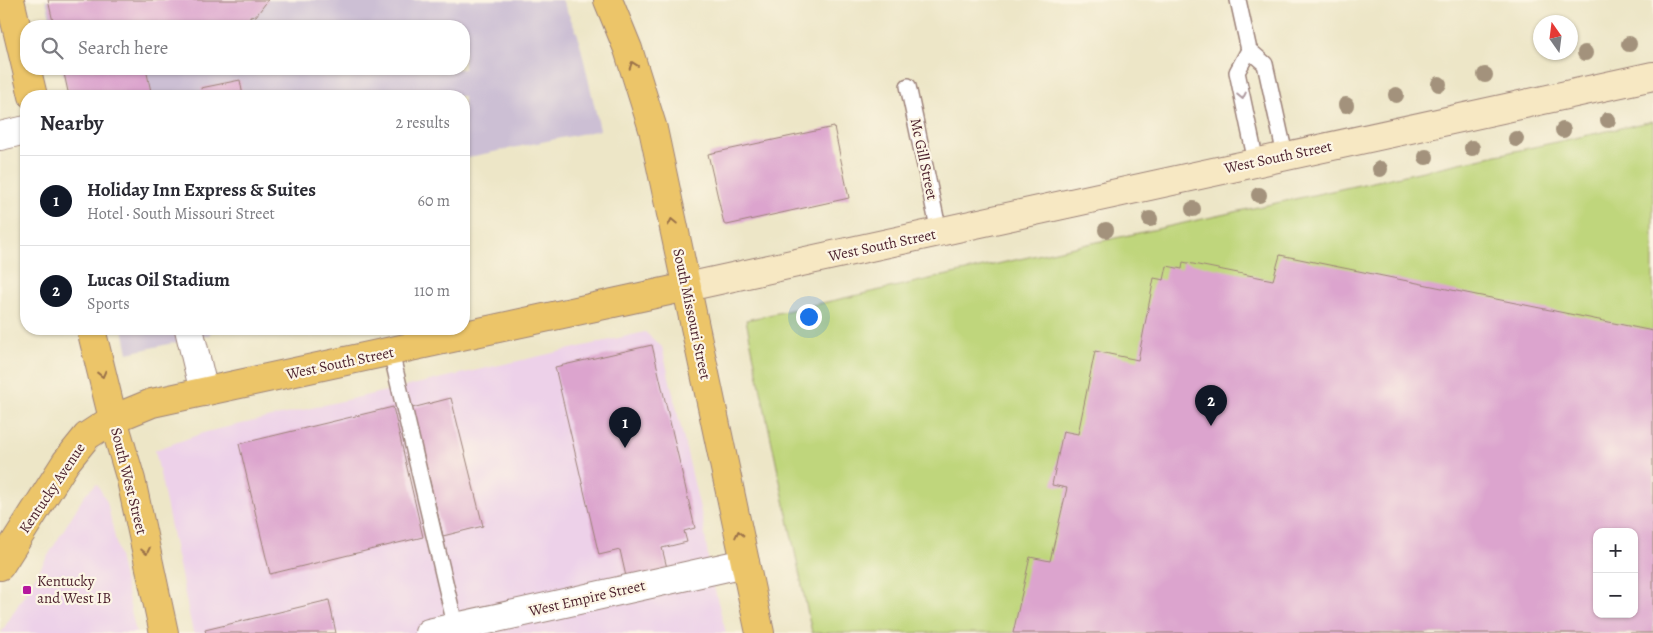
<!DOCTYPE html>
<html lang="en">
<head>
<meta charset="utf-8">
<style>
  :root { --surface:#fff; --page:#f7f7f7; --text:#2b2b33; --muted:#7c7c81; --line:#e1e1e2; --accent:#111827 }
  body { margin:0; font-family:Alegreya,serif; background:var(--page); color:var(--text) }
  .controls { position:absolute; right:15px; bottom:15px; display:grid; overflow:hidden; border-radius:10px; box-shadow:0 1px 4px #0004 }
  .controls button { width:45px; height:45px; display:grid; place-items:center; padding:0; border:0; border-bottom:1px solid var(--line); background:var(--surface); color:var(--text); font:25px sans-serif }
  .compass { position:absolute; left:1533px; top:15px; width:45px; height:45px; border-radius:50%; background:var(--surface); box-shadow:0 1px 4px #0004; rotate:346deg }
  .you { position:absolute; left:808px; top:316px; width:18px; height:18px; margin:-12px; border:4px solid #fff; border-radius:50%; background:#1a73e8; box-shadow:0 0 0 8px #1a73e833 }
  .badge { display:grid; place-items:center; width:32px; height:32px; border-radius:50%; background:var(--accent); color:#fff; font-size:16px; font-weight:700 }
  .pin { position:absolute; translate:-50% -41px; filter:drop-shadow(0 1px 2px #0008) }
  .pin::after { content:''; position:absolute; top:26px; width:18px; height:15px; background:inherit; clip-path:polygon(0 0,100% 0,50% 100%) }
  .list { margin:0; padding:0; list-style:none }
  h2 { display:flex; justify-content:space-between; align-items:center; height:65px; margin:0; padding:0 20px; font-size:21px }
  h2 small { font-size:16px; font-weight:400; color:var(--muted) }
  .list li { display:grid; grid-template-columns:32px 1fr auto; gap:15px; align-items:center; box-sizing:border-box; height:90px; padding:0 20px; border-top:1px solid var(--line) }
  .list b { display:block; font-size:19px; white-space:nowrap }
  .list p { margin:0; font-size:16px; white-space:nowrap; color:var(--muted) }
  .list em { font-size:16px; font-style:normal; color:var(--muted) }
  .icon { flex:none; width:28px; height:28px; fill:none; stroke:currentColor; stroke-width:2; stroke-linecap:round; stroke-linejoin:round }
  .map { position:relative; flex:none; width:1653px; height:633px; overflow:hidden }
  .search { position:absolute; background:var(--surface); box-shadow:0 1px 4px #0004; left:20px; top:20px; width:450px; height:55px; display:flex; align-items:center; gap:12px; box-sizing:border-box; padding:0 18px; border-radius:20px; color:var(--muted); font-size:19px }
  .panel { position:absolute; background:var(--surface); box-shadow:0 1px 4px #0004; left:20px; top:90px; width:450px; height:245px; border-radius:20px }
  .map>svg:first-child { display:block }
  .built { fill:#edd1e9 }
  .industrial { fill:#ccbfd4 }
  .green { fill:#bfd67b; stroke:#847a53; fill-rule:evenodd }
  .building { fill:#dca4ce; fill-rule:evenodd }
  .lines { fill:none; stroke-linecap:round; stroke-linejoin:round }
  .lane-casing { stroke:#9c8279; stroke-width:18 }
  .street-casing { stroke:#9c8279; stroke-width:30 }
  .secondary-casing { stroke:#9c8279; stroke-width:30 }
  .primary-casing { stroke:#9c8279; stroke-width:30 }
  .lane { stroke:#fff; stroke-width:15 }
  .street { stroke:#fff; stroke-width:28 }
  .secondary { stroke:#f7e8c3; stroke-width:28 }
  .primary { stroke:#ecc569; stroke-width:28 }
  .tree { fill:#a3927c }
  .oneway { stroke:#9b724a }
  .oneway2 { stroke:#ae9aa0 }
  .poi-dot { fill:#b5179e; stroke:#fcf5e5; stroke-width:2 }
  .labels { text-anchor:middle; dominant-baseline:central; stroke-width:4.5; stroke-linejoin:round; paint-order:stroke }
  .street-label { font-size:15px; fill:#4a1f2b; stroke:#fcf5e5 }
  .poi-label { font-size:15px; fill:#4a1f2b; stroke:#fcf5e5; text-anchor:start }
</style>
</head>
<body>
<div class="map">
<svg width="1653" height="633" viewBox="0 0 1653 633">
  <rect width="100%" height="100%" fill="#fcf5e5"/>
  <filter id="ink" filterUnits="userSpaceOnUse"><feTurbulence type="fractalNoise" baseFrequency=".02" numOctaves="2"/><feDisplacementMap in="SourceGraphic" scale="10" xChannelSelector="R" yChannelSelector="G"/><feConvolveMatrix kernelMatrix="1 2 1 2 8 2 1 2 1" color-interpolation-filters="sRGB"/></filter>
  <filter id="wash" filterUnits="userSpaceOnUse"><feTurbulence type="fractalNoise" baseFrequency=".0096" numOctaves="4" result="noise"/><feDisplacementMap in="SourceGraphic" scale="20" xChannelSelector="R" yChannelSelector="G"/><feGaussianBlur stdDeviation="1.12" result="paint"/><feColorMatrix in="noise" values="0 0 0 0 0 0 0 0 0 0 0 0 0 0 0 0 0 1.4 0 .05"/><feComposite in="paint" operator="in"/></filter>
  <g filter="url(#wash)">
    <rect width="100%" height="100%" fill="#ede6c7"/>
    <g class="built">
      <polygon points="645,332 662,347 703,521 710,571 726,633 193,633 155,450 206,432"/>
      <polygon points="97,484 107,502 136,633 1,633 86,493"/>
    </g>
    <g class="industrial">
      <polygon points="46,0 562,0 578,35 600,130 464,158 464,96 69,96 62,69 464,69 464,26 52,26"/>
      <polygon points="123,329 213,329 209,335 128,353"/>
    </g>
    <path class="green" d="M1653 121V633H812L746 320 1042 254ZM1597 532H1634V614H1597Z"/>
    <g id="blocks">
      <g class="building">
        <polygon points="48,0 268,0 256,16 250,17 250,20 223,26 54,26"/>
        <polygon points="63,69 146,69 152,96 69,96"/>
        <polygon points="240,80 243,96 203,96 201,88"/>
        <polygon points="834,127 849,198 727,225 724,224 708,154"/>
        <path d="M1280 255 1653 331V633H1013L1030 557 1050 561 1067 488 1052 485 1063 431 1078 434 1095 351 1138 360 1154 278 1164 280 1167 266 1182 269 1183 262 1273 280ZM1597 532H1634V614H1597Z"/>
        <polygon points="652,345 695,528 684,531 687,542 662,548 668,572 627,581 620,550 599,555 555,367"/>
        <polygon points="451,398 483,526 443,536 412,408"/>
        <polygon points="393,407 423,537 270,574 239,444"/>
        <polygon points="329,600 336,633 206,633 205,630"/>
      </g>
    </g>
  </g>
  <g filter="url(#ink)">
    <use href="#blocks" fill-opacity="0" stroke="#9c8279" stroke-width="1"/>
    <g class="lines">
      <g class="lane-casing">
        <g id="lane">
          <polyline points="1238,0 1249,50 1265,64 1285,155"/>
          <polyline points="1249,50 1237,72 1256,162"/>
          <polyline points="908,86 939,232"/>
          <polyline points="391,352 457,633"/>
        </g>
      </g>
      <g class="street-casing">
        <g id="street">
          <polyline points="0,136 26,130"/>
          <polyline points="189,329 204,392"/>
          <polyline points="429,633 745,563"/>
        </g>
      </g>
      <g class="secondary-casing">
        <polyline id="secondary" points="687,287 1653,76"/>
      </g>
      <g class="primary-casing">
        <g id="primary">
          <polyline points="10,0 33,96"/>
          <polyline points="608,0 628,49 653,129 760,633"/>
          <polyline points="91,329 113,419 131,480 164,633"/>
          <polyline points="0,566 66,462 87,436 113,419 152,403 687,287"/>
        </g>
      </g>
      <use href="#lane" class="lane"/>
      <use href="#street" class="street"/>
      <use href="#secondary" class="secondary"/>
      <use href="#primary" class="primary"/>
    </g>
    <g class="tree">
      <circle cx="1629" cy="44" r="8"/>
      <circle cx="1585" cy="53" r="8"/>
      <circle cx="1485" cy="75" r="8"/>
      <circle cx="1439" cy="84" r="8"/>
      <circle cx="1396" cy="95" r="8"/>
      <circle cx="1346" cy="105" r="8"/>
      <circle cx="1608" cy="120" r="8"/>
      <circle cx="1563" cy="130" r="8"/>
      <circle cx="1516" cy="139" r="8"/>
      <circle cx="1472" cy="148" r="8"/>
      <circle cx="1426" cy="157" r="8"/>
      <circle cx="1380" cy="169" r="8"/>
      <circle cx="1259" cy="195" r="8"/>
      <circle cx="1193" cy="209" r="8"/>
      <circle cx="1150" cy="219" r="8"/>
      <circle cx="1106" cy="230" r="8"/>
    </g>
    <defs><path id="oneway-chevron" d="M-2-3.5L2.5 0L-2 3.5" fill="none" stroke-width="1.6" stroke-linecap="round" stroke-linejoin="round" transform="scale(1.25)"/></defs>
    <g class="oneway">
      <use href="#oneway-chevron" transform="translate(633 65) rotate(-109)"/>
      <use href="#oneway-chevron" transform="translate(672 222) rotate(-102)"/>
      <use href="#oneway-chevron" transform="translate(102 374) rotate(76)"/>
      <use href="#oneway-chevron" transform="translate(739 534) rotate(-102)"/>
      <use href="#oneway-chevron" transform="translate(146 551) rotate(78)"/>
    </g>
    <use class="oneway2" href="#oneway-chevron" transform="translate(1242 96) rotate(78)"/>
  </g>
  <rect class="poi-dot" x="22" y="585" width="10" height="10" rx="2.5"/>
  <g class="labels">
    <g class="street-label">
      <text transform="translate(1278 157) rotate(-12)">West South Street</text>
      <text transform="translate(924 159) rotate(78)">Mc Gill Street</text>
      <text transform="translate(882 245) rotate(-12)">West South Street</text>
      <text transform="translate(692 314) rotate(78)">South Missouri Street</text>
      <text transform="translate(340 363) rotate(-12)">West South Street</text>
      <text transform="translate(129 481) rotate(76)">South West Street</text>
      <text transform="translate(52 488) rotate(-56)">Kentucky Avenue</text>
      <text transform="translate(587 598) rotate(-13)">West Empire Street</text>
    </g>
    <g class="poi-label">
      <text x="37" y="581">Kentucky<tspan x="37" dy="17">and West IB</tspan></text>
    </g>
  </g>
</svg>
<div class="controls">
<button>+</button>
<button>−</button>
</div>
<svg class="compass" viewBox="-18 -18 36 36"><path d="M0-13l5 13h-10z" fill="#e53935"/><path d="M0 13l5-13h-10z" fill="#7c7c81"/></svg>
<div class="you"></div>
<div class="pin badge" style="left:625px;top:448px">1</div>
<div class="pin badge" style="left:1211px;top:426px">2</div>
<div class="search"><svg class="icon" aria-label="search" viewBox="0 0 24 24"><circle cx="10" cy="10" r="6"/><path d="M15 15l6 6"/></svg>Search here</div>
<section class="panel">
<h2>Nearby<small>2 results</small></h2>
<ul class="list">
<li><span class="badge">1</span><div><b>Holiday Inn Express &amp; Suites</b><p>Hotel · South Missouri Street</p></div><em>60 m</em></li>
<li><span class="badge">2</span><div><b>Lucas Oil Stadium</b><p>Sports</p></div><em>110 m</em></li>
</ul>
</section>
</div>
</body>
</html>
